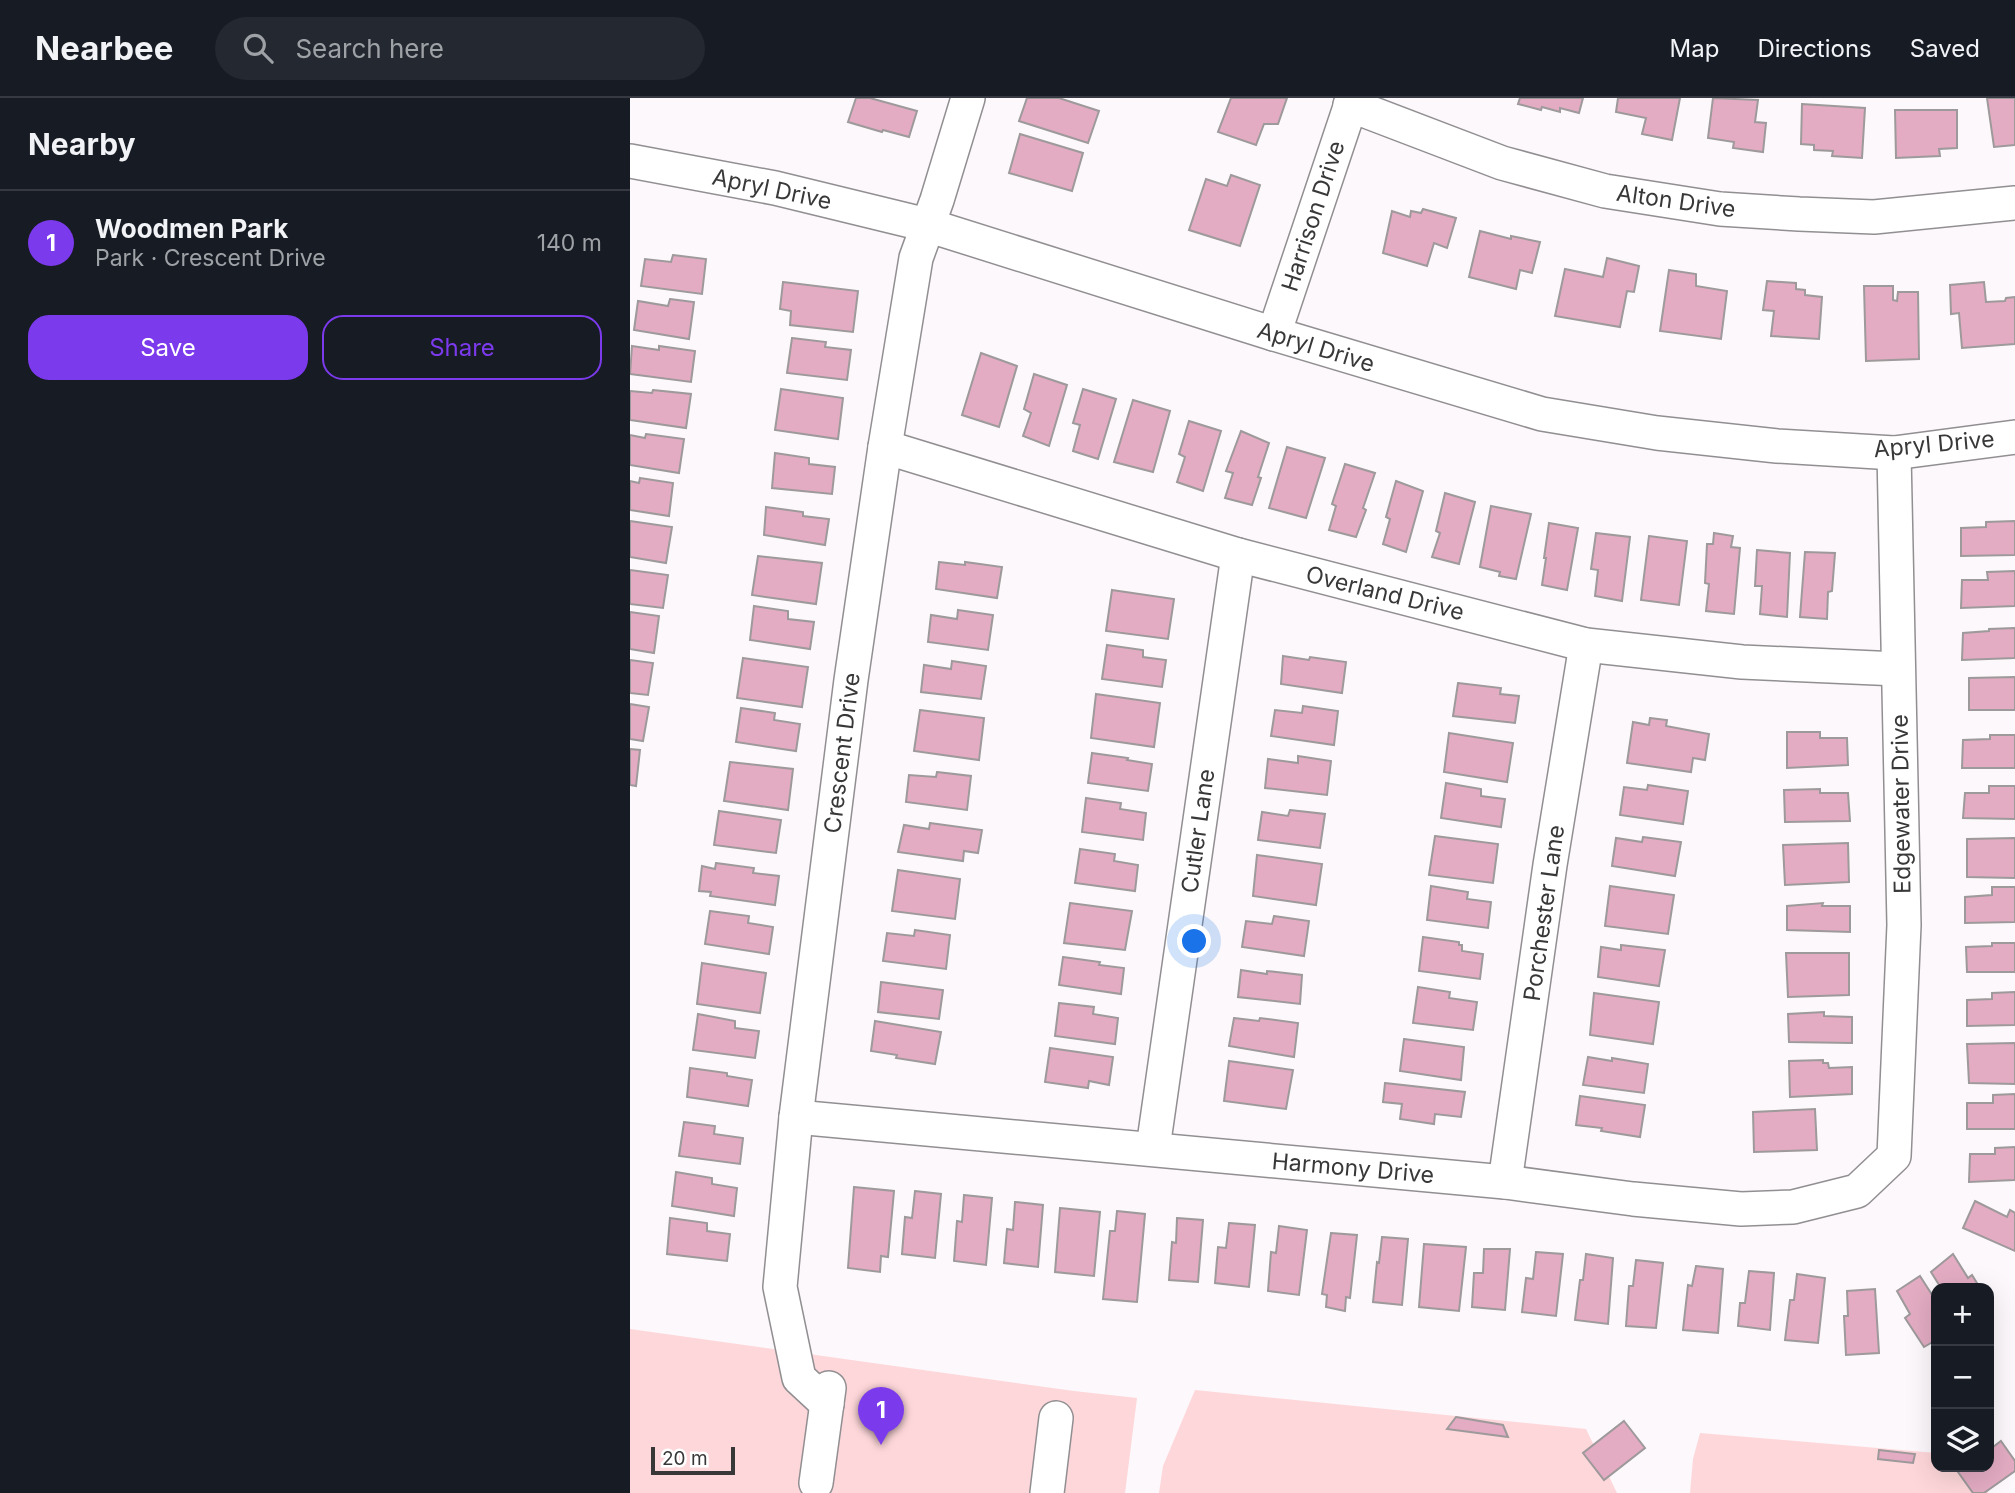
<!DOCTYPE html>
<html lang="en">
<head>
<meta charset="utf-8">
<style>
  :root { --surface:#171b24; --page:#242831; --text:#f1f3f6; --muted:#9ea1a6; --line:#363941; --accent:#7c3aed }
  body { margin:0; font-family:Inter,sans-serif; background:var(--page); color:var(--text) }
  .controls { position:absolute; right:21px; bottom:21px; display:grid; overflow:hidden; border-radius:14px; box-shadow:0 7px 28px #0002 }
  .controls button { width:63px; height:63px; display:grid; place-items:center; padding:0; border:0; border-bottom:2px solid var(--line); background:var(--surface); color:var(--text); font:35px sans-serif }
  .scale { position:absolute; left:21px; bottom:18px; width:84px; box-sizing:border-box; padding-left:7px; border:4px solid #393839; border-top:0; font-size:19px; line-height:24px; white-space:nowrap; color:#393839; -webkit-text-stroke:5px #fff; paint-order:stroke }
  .you { position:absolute; left:565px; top:844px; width:24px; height:24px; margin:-18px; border:5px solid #fff; border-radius:50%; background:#1a73e8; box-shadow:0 0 0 10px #1a73e833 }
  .badge { display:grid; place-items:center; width:46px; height:46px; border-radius:50%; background:var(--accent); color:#fff; font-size:23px; font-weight:700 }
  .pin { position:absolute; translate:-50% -58px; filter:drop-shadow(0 2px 4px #0008) }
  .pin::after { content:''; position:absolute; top:37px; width:24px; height:21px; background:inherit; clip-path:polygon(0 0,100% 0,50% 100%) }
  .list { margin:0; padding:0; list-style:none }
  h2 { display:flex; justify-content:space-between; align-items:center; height:91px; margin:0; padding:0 28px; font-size:30px }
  h2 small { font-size:23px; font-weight:400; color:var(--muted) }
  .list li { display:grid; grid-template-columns:46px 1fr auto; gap:21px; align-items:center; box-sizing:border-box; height:105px; padding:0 28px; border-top:2px solid var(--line) }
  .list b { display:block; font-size:26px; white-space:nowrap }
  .list p { margin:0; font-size:23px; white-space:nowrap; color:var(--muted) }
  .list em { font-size:23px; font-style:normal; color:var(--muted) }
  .actions { display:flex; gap:14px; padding:21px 28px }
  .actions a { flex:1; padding:16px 0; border:2px solid var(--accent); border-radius:21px; text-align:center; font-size:24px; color:var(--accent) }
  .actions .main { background:var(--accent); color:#fff }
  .icon { flex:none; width:38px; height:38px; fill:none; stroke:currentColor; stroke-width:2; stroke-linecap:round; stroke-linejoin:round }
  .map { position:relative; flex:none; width:1385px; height:1395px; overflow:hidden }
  header { display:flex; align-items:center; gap:42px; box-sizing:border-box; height:98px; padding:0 35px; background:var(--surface); border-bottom:2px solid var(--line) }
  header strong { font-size:33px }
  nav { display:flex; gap:38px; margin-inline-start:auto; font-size:24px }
  .search { width:490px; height:63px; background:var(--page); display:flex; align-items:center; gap:18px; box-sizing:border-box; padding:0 24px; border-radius:38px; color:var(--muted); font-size:26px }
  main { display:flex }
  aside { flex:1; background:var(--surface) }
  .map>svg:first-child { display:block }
  .green { fill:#fed7da }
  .building { fill:#e3acc2; stroke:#9e999b; stroke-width:2 }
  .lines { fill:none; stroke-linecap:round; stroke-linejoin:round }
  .minor-casing { stroke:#928f92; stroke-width:36 }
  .minor { stroke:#fff; stroke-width:33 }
  .labels { text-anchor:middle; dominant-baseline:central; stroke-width:5; stroke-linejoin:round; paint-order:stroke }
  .street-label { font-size:23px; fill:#393839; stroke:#fff }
</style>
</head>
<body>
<header>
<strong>Nearbee</strong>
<div class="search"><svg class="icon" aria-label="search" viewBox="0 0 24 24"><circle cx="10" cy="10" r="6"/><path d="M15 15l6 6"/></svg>Search here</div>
<nav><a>Map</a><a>Directions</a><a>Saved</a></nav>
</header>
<main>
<aside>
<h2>Nearby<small></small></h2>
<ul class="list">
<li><span class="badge">1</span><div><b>Woodmen Park</b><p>Park · Crescent Drive</p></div><em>140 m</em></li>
</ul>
<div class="actions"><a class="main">Save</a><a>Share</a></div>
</aside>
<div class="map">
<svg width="1385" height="1395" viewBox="0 0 1385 1395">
  <rect width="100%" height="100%" fill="#fcf8fb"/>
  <g class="green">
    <polygon points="0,1231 444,1293 507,1300 495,1395 0,1395"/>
    <polygon points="565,1292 956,1331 987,1395 529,1395 533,1368"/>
    <polygon points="1070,1335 1306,1355 1306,1369 1338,1369 1358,1395 1060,1395 1063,1361"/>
  </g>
  <g class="building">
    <polygon points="226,0 240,0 287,13 279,39 253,32 252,34 218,24"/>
    <polygon points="397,0 429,0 469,13 458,45 389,23"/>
    <polygon points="601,0 657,0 648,26 634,26 626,47 588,34"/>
    <polygon points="890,0 953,0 949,15 930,10 930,14 912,9 911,12 888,6"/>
    <polygon points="988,0 1050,0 1042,42 1012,36 1016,20 986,14"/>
    <polygon points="1083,0 1128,2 1125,24 1136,25 1133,54 1103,50 1104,44 1078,40"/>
    <polygon points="1357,0 1385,0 1385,47 1364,49"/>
    <polygon points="1172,6 1235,10 1232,60 1202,58 1203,53 1184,52 1184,47 1171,46"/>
    <polygon points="1265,12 1327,12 1327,50 1309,51 1310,58 1266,60"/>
    <polygon points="390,36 453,55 442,93 379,75"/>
    <polygon points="601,77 630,87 610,148 559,132 576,81 597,88"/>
    <polygon points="793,111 826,120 817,150 804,145 797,168 753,155 762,113 780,119 781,113 791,115"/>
    <polygon points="850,133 881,141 881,138 910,144 902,175 890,172 886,191 839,179"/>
    <polygon points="43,157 76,161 72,196 11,188 15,161 41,164"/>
    <polygon points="977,160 1009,168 1004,194 997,193 990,229 925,218 935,171 973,179"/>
    <polygon points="1039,172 1066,176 1066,188 1097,193 1091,241 1030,233"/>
    <polygon points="1137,183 1166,185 1166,191 1175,192 1175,197 1192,199 1189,241 1141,238 1144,213 1133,212"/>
    <polygon points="153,184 228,193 223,234 160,227 161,213 150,211"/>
    <polygon points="1354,184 1356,204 1375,203 1376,200 1385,199 1385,246 1332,250 1329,215 1321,216 1320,187"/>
    <polygon points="1234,188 1263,188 1263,202 1267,203 1268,194 1288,194 1289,261 1236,263"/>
    <polygon points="40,201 64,204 59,241 4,232 8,203 38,208"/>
    <polygon points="162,240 196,244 195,249 221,252 217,282 157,275"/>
    <polygon points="2,248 29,252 29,248 65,253 61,284 0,276"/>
    <polygon points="351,255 387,268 369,329 332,317"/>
    <polygon points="404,276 437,287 419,348 393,338 401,315 394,311"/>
    <polygon points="151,291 213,300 208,341 145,332"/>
    <polygon points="453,291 486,301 468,361 443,353 450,327 443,325"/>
    <polygon points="23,292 61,296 56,330 0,322 0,293 22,295"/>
    <polygon points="503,302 540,313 523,374 484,364"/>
    <polygon points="559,323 591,333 573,393 547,384 555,359 549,356"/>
    <polygon points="611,333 639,345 628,379 631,380 622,407 595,400 603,375 596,373"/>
    <polygon points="16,336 54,341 49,375 0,367 0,337 15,340"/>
    <polygon points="657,349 695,360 676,420 639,410"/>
    <polygon points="145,355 179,360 179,366 205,369 202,396 142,390"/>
    <polygon points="715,366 745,375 733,410 736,412 726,439 699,432 706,408 702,406"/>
    <polygon points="10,380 43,385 39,418 0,412 0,383 9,385"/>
    <polygon points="766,383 793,393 776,454 753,446 760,421 756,419"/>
    <polygon points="815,395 845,404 829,466 802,459 810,435 806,433"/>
    <polygon points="861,408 901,416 886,481 869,478 870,474 850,469"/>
    <polygon points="136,409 173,414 173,418 199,421 195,447 134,437"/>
    <polygon points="0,423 42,429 36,465 0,459"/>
    <polygon points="1385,423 1385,457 1331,458 1331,430 1356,429 1356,424"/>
    <polygon points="919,425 948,430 937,492 912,487 916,460 914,460"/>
    <polygon points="966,435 1000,439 992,503 965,498 968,472 961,471"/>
    <polygon points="1084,435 1103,438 1101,449 1110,450 1104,516 1076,513 1079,486 1075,485 1077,446 1083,446"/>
    <polygon points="1019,438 1057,443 1049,507 1011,502"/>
    <polygon points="1127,452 1160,455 1157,519 1130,516 1132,488 1125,488"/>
    <polygon points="1175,454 1205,455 1202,493 1198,494 1197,521 1170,519"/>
    <polygon points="128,458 192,465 186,506 122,497"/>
    <polygon points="309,464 335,467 335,464 372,469 367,500 306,491"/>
    <polygon points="0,472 38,477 33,510 0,506"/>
    <polygon points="1385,473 1385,508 1331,510 1332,482 1358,482 1357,474"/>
    <polygon points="482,492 544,501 538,541 476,533"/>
    <polygon points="124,508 158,513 158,521 184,524 180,551 120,542"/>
    <polygon points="328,512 363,517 358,552 298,544 301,517 327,521"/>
    <polygon points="0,514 29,518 24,555 0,551"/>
    <polygon points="1385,530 1385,560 1332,562 1333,535 1359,533 1359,531"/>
    <polygon points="477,547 513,552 513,559 536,562 532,589 472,581"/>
    <polygon points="653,558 679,562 680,559 716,564 712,595 651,586"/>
    <polygon points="113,560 178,569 172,609 107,600"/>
    <polygon points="0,562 23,565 18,597 0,595"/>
    <polygon points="322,563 356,568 351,601 291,594 294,567 321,571"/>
    <polygon points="1385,579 1385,612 1339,612 1339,580"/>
    <polygon points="828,585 871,590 870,596 889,598 885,625 823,618"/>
    <polygon points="466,596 530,605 524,649 461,640"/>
    <polygon points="0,606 19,609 13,643 0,641"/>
    <polygon points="673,608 708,613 704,647 641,638 645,612 672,615"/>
    <polygon points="111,610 145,615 144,622 170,626 166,653 106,644"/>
    <polygon points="290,612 354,620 349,662 284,653"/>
    <polygon points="1020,620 1037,622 1036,628 1079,636 1075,662 1063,660 1061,674 997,665 1003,624 1019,627"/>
    <polygon points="1157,634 1190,634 1190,640 1217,640 1218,667 1157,670"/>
    <polygon points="819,635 883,645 877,684 814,674"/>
    <polygon points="1360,637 1385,637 1385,670 1332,670 1333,642 1360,641"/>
    <polygon points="0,651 10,652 6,688 0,687"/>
    <polygon points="462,655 498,660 497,662 522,666 518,693 458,685"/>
    <polygon points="668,658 701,663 697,697 635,690 638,661 668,665"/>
    <polygon points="100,664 163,671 158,712 94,703"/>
    <polygon points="307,674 341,678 337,712 276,704 279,677 306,679"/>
    <polygon points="816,685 851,691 851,698 875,701 871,729 811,720"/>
    <polygon points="1018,687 1058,693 1053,726 990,717 994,689 1017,692"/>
    <polygon points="1359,688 1385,688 1385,721 1333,720 1335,695 1359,695"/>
    <polygon points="1190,691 1190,695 1218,695 1220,723 1155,724 1154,692"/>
    <polygon points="456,700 491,705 490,711 516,715 513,742 452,734"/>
    <polygon points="660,712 695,716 690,750 628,742 632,714 658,718"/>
    <polygon points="89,713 151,722 146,755 84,747"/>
    <polygon points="300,725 352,732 348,755 334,753 333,763 268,754 274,727 299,731"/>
    <polygon points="805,738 868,746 863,785 799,777"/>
    <polygon points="1013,739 1051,744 1045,778 982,768 986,740 1012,744"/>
    <polygon points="1385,740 1385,780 1337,779 1337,741"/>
    <polygon points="1218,745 1219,784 1155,787 1153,747"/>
    <polygon points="450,751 485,756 484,763 508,767 505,793 445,785"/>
    <polygon points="627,757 692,766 686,807 623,798"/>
    <polygon points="86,765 124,770 123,775 149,778 145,807 80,798 81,794 69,793 72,768 85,771"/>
    <polygon points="268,772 330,781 325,821 262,813"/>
    <polygon points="801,788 838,794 837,801 861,804 858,830 797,822"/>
    <polygon points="980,788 1044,797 1038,836 975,828"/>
    <polygon points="1362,789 1385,789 1385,824 1335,825 1335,799 1362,797"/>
    <polygon points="440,805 502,813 495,852 434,845"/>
    <polygon points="1193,805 1192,808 1220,808 1220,834 1157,832 1157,808"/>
    <polygon points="80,813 119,818 118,825 143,829 139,856 75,846"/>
    <polygon points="644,818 679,823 674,858 612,849 616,823 642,826"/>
    <polygon points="285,832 320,837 316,871 253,863 257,835 284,838"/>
    <polygon points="793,839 829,844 829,847 832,847 832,853 853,856 850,881 789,873"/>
    <polygon points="1362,845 1385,845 1385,874 1337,874 1336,849 1362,848"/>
    <polygon points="991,847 1035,852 1029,888 968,879 971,849 991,852"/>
    <polygon points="1156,855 1219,855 1219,897 1158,899"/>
    <polygon points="433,859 470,864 469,867 494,870 491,896 429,887"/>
    <polygon points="72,865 136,875 130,915 67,906"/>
    <polygon points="611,872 637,876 637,873 672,877 670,906 608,899"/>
    <polygon points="251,884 313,892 309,921 248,914"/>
    <polygon points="788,889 820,894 819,900 847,904 843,932 783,925"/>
    <polygon points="1385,894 1385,927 1337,928 1337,902 1362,901 1362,895"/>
    <polygon points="964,895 1029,904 1023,946 960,937"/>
    <polygon points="429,905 464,909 463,916 488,920 485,946 425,938"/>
    <polygon points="1194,914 1194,918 1222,919 1222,945 1159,944 1158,916"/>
    <polygon points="68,916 105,923 105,930 129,933 125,960 63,952"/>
    <polygon points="604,920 629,923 630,920 668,925 664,959 599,948"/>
    <polygon points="245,923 311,934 305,966 266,960 267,957 241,953"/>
    <polygon points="774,941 834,949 831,982 770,973"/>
    <polygon points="1385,945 1385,986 1339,985 1337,946"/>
    <polygon points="420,950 483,959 479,987 459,983 458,990 415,984"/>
    <polygon points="958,959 982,963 982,960 1018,966 1014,995 953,987"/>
    <polygon points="1193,962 1193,965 1198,965 1199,970 1222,969 1222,996 1160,999 1159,963"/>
    <polygon points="599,963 663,972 656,1011 594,1003"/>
    <polygon points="60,970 97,975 97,978 122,982 118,1008 57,999"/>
    <polygon points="755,985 835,994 831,1019 805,1016 804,1026 770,1021 772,1006 753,1004"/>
    <polygon points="1385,996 1385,1031 1337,1031 1337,1005 1363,1005 1363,997"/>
    <polygon points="950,998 1015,1007 1010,1039 971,1033 972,1030 946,1027"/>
    <polygon points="1185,1011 1187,1052 1124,1054 1123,1014"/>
    <polygon points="54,1024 85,1028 84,1036 113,1040 110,1066 49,1058"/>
    <polygon points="1385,1049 1385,1082 1339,1084 1340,1056 1365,1056 1365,1050"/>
    <polygon points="46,1074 82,1080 82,1086 107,1090 104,1118 42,1108"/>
    <polygon points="224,1089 264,1093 258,1159 251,1158 250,1174 218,1170"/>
    <polygon points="285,1093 311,1096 305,1160 272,1156 275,1119 282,1120"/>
    <polygon points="334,1097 362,1100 356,1167 324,1163 327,1123 332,1124"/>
    <polygon points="1345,1103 1377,1119 1380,1112 1385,1115 1385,1153 1333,1130"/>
    <polygon points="385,1104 413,1107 408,1169 374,1165 377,1131 383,1132"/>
    <polygon points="430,1110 470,1114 464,1178 425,1174"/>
    <polygon points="487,1113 515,1116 507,1204 473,1201 480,1133 485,1133"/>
    <polygon points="40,1120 77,1125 77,1133 100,1136 97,1163 37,1156"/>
    <polygon points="547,1120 573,1122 568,1184 539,1182 542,1144 546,1145"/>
    <polygon points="599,1125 625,1127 619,1189 585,1185 588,1149 596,1150"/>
    <polygon points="649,1128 677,1132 669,1197 638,1193 641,1154 646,1155"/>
    <polygon points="701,1135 727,1137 720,1200 716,1199 715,1213 696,1209 697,1197 692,1196"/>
    <polygon points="752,1139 778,1141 772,1207 743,1204 747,1164 749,1165"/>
    <polygon points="794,1146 836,1149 829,1213 789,1209"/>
    <polygon points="854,1151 880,1151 875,1212 842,1209 844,1175 853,1175"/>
    <polygon points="906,1154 933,1156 926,1218 892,1214 896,1180 903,1181"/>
    <polygon points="956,1156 983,1160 978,1226 945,1222 950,1182 953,1182"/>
    <polygon points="1323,1156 1338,1180 1342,1177 1350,1190 1311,1190 1301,1174"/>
    <polygon points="1006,1162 1033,1165 1026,1230 996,1228 999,1188 1003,1188"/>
    <polygon points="1066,1168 1093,1171 1088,1235 1053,1232 1058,1187 1062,1188"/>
    <polygon points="1119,1173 1144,1175 1140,1232 1108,1228 1110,1205 1115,1205"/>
    <polygon points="1167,1176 1195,1180 1188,1245 1155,1242 1160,1202 1164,1202"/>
    <polygon points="1290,1178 1306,1203 1306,1242 1294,1249 1275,1220 1280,1216 1267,1193"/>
    <polygon points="1245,1191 1249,1255 1216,1257 1214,1218 1218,1218 1217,1193"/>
    <polygon points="826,1319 873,1327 878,1339 817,1331"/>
    <polygon points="994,1323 1015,1350 974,1382 953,1355"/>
    <polygon points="1371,1343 1385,1363 1385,1373 1354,1395 1343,1395 1328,1374 1336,1369 1359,1369 1359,1352"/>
    <polygon points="1249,1352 1285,1356 1283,1365 1248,1361"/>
  </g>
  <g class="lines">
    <g class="minor-casing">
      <g id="minor">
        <polyline points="720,7 872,65 975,93 1090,111 1169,116 1244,119 1385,105"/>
        <polyline points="0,63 145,90 297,127 644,236 912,316 1027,335 1147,348 1264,355 1385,339"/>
        <polyline points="644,236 723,0"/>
        <polyline points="255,349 608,457 956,547 1112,564 1268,571"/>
        <polyline points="166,1019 875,1084 1003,1101 1111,1111 1163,1109 1227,1093 1264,1058 1274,827 1264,355"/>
        <polyline points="523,1050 608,457"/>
        <polyline points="875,1084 920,767 956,547"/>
        <polyline points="197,1306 169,1280 150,1189 166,1019 221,582 255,349 286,160 307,102 338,0"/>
        <polyline points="186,1385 199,1290"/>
        <polyline points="417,1395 426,1320"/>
      </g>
    </g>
    <use href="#minor" class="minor"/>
  </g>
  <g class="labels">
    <g class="street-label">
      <text transform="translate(142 91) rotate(12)">Apryl Drive</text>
      <text transform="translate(1046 103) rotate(8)">Alton Drive</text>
      <text transform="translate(683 118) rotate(-72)">Harrison Drive</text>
      <text transform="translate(686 249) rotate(17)">Apryl Drive</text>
      <text transform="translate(1304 346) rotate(-5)">Apryl Drive</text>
      <text transform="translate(755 495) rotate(14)">Overland Drive</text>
      <text transform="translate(212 655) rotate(-83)">Crescent Drive</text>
      <text transform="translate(1271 706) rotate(-91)">Edgewater Drive</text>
      <text transform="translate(568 733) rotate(-82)">Cutler Lane</text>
      <text transform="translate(914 815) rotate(-82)">Porchester Lane</text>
      <text transform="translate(723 1070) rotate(5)">Harmony Drive</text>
    </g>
  </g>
</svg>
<div class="controls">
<button>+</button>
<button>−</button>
<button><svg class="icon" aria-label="layers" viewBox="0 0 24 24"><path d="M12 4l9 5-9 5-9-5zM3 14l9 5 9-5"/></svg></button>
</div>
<div class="scale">20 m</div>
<div class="you"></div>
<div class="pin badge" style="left:251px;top:1347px">1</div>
</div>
</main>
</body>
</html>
